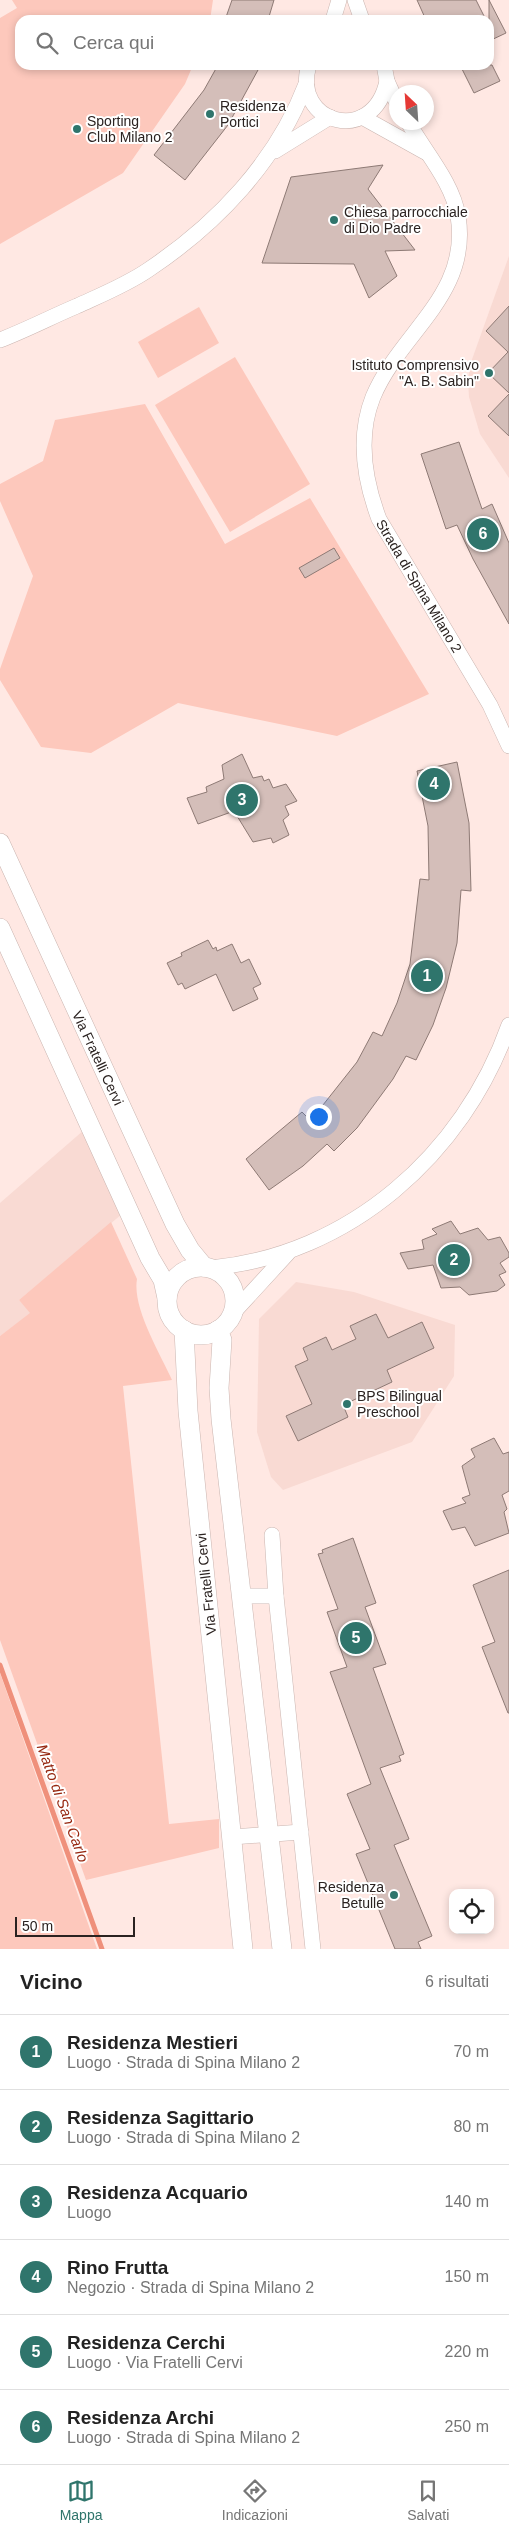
<!DOCTYPE html>
<html lang="it">
<head>
<meta charset="utf-8">
<style>
  :root { --surface:#fff; --page:#f6f6f6; --text:#222; --muted:#767676; --line:#e0e0e0; --accent:#2f756c }
  body { margin:0; font-family:Arial,sans-serif; background:var(--page); color:var(--text) }
  .controls { position:absolute; right:15px; bottom:15px; display:grid; overflow:hidden; border-radius:10px; box-shadow:0 2px 8px #0003 }
  .controls button { width:45px; height:45px; display:grid; place-items:center; padding:0; border:0; border-bottom:1px solid var(--line); background:var(--surface); color:var(--text); font:25px sans-serif }
  .compass { position:absolute; left:389px; top:85px; width:45px; height:45px; border-radius:50%; background:var(--surface); box-shadow:0 2px 8px #0003; rotate:335deg }
  .scale { position:absolute; left:15px; bottom:12px; width:120px; box-sizing:border-box; padding-left:5px; border:2px solid #2b2321; border-top:0; font-size:14px; line-height:18px; white-space:nowrap; color:#2b2321; -webkit-text-stroke:4px #fff; paint-order:stroke }
  .you { position:absolute; left:318px; top:1116px; width:18px; height:18px; margin:-12px; border:4px solid #fff; border-radius:50%; background:#1a73e8; box-shadow:0 0 0 8px #1a73e833 }
  .badge { display:grid; place-items:center; width:32px; height:32px; border-radius:50%; background:var(--accent); color:#fff; font-size:16px; font-weight:700 }
  .pin { position:absolute; translate:-50% -50%; border:2px solid #fff; box-shadow:0 1px 5px #0006 }
  .list { margin:0; padding:0; list-style:none }
  h2 { display:flex; justify-content:space-between; align-items:center; height:65px; margin:0; padding:0 20px; font-size:21px }
  h2 small { font-size:16px; font-weight:400; color:var(--muted) }
  .list li { display:grid; grid-template-columns:32px 1fr auto; gap:15px; align-items:center; box-sizing:border-box; height:75px; padding:0 20px; border-top:1px solid var(--line) }
  .list b { display:block; font-size:19px; white-space:nowrap }
  .list p { margin:0; font-size:16px; white-space:nowrap; color:var(--muted) }
  .list em { font-size:16px; font-style:normal; color:var(--muted) }
  .icon { flex:none; width:28px; height:28px; fill:none; stroke:currentColor; stroke-width:2; stroke-linecap:round; stroke-linejoin:round }
  .map { position:relative; flex:none; width:509px; height:1949px; overflow:hidden }
  .search { position:absolute; background:var(--surface); box-shadow:0 2px 8px #0003; left:15px; right:15px; top:15px; height:55px; display:flex; align-items:center; gap:12px; box-sizing:border-box; padding:0 18px; border-radius:15px; color:var(--muted); font-size:19px }
  .sheet { height:515px; background:var(--surface) }
  nav { display:flex; justify-content:space-around; align-items:center; box-sizing:border-box; height:70px; border-top:1px solid var(--line); background:var(--surface); font-size:14px; color:var(--muted) }
  nav a { display:grid; justify-items:center; gap:2px }
  nav .on { color:var(--accent) }
  .map>svg:first-child { display:block }
  .built { fill:#f9dad3 }
  .green { fill:#fdc8bc }
  .lines { fill:none; stroke-linecap:round; stroke-linejoin:round }
  .stream { stroke:#ef907b; stroke-width:5 }
  .building { fill:#d4beb9; stroke:#8e7a75 }
  .minor-casing { stroke:#cab5b0; stroke-width:16 }
  .tertiary-casing { stroke:#cab5b0; stroke-width:20 }
  .minor { stroke:#fff; stroke-width:15 }
  .tertiary { stroke:#fff; stroke-width:19 }
  .poi-dot { fill:#2f756c; stroke:#fff; stroke-width:2 }
  .labels { text-anchor:middle; dominant-baseline:central; stroke-width:4; stroke-linejoin:round; paint-order:stroke }
  .poi-label { font-size:14px; fill:#2b2321; stroke:#fff; text-anchor:start }
  .street-label { font-size:14px; fill:#2b2321; stroke:#fff }
  .water-label { font-size:15px; font-style:italic; fill:#962811; stroke:#fff }
</style>
</head>
<body>
<div class="map">
<svg width="509" height="1949" viewBox="0 0 509 1949">
  <rect width="100%" height="100%" fill="#ffe8e3"/>
  <g class="built">
    <polygon points="509,256 509,478 480,434 469,397 468,381 470,365"/>
    <polygon points="84,1130 122,1214 19,1300 31,1313 0,1336 0,1203"/>
    <polygon points="296,1282 354,1292 455,1325 454,1376 412,1442 283,1490 271,1477 257,1432 259,1319"/>
  </g>
  <g class="green">
    <polygon points="12,0 213,0 210,20 20,20 20,65 193,65 185,84 123,173 0,244 0,18 17,8"/>
    <polygon points="199,307 219,343 158,378 138,342"/>
    <polygon points="235,357 310,484 230,532 155,405"/>
    <polygon points="145,404 225,544 310,498 429,694 337,736 178,703 91,753 41,747 0,680 0,669 33,576 0,501 0,484 43,461 55,420"/>
    <path d="M111 1222 137 1279C132 1308 160 1353 172 1380L123 1386 169 1824 219 1819V1848L86 1880 0 1640V1336L30 1313 19 1300Z"/>
    <polygon points="0,1673 97,1949 0,1949"/>
  </g>
  <g class="lines">
    <polyline class="stream" points="0,1665 102,1949"/>
  </g>
  <g class="building">
    <polygon points="232,0 274,0 268,20 225,20"/>
    <polygon points="417,0 476,0 486,20 426,20"/>
    <polygon points="489,0 506,33 489,41"/>
    <polygon points="218,65 249,65 258,70 228,125 185,180 154,155 204,90"/>
    <polygon points="460,65 492,65 500,81 474,93"/>
    <polygon points="383,165 368,189 415,250 385,251 397,276 369,298 354,264 262,263 291,177"/>
    <polygon points="509,306 509,393 488,373 508,352 486,331"/>
    <polygon points="509,394 509,436 488,416"/>
    <polygon points="459,442 482,509 492,504 509,543 509,624 473,559 457,525 446,529 421,454"/>
    <polygon points="334,548 340,558 305,578 299,568"/>
    <polygon points="242,754 253,778 262,776 264,781 269,779 273,788 286,784 297,801 285,806 289,815 283,820 289,835 273,843 271,838 253,842 234,811 198,824 187,798 207,792 206,787 224,779 222,765"/>
    <polygon points="457,762 469,823 471,891 461,890 457,943 446,988 433,1025 416,1060 406,1056 393,1079 357,1128 334,1151 327,1144 303,1166 269,1190 246,1159 302,1112 309,1119 319,1110 357,1062 373,1032 382,1036 397,1003 410,964 420,879 429,880 428,826 417,771"/>
    <polygon points="208,940 213,949 216,947 217,951 232,944 241,963 249,959 261,984 253,988 258,999 233,1011 216,974 185,989 182,983 178,985 167,963 182,956 181,953"/>
    <polygon points="451,1221 460,1234 478,1228 488,1240 500,1237 509,1253 509,1257 500,1263 506,1272 499,1275 505,1285 497,1291 469,1295 460,1287 441,1288 433,1265 408,1269 400,1253 424,1249 422,1240 437,1234 432,1229"/>
    <polygon points="376,1314 388,1338 422,1322 434,1348 387,1370 392,1382 343,1405 348,1417 298,1441 286,1416 312,1404 295,1366 308,1360 303,1348 326,1337 332,1350 356,1339 350,1326"/>
    <polygon points="494,1438 503,1454 509,1452 509,1491 502,1495 507,1509 504,1512 509,1533 475,1546 465,1527 452,1530 443,1511 466,1503 462,1498 470,1495 462,1466 475,1457 471,1449"/>
    <polygon points="353,1538 376,1603 365,1607 386,1664 373,1668 404,1754 399,1756 401,1761 380,1768 409,1839 394,1845 432,1936 418,1942 421,1949 395,1949 356,1854 370,1849 347,1794 371,1784 330,1672 347,1667 327,1612 338,1609 318,1554 323,1553 322,1550"/>
    <polygon points="509,1570 509,1713 508,1713 482,1647 495,1642 473,1585"/>
  </g>
  <g class="lines">
    <g class="minor-casing">
      <g id="minor">
        <polyline points="355,0 362,20"/>
        <polyline points="333,20 339,0"/>
        <path d="M309 65C291 123 373 147 387 81"/>
        <polyline points="384,65 387,81 396,101"/>
        <polyline points="362,117 425,152"/>
        <path d="M408 122C425 152 453 183 458 216 471 295 400 332 373 397 357 437 364 479 379 519L490 705 509 746"/>
        <polyline points="275,151 330,117"/>
        <path d="M0 340C26 330 51 317 77 306 101 295 126 285 148 270 217 224 276 162 306 84"/>
        <path d="M211 1268C349 1255 463 1155 509 1025"/>
        <polyline points="232,1314 288,1253"/>
        <polyline points="272,1535 276,1596 313,1949"/>
        <polyline points="241,1596 276,1596"/>
        <polyline points="232,1837 301,1832"/>
      </g>
    </g>
    <g class="tertiary-casing">
      <g id="tertiary">
        <polyline points="0,843 175,1224 190,1250 204,1267"/>
        <polyline points="0,928 150,1258 163,1280 167,1298"/>
        <circle cx="201" cy="1301" r="34"/>
        <polyline points="184,1330 188,1411 243,1949"/>
        <polyline points="218,1330 222,1340 219,1388 221,1419 282,1949"/>
      </g>
    </g>
    <use href="#minor" class="minor"/>
    <use href="#tertiary" class="tertiary"/>
  </g>
  <g class="poi-dot">
    <circle cx="210" cy="114" r="5"/>
    <circle cx="77" cy="129" r="5"/>
    <circle cx="334" cy="220" r="5"/>
    <circle cx="489" cy="373" r="5"/>
    <circle cx="347" cy="1404" r="5"/>
    <circle cx="394" cy="1895" r="5"/>
  </g>
  <g class="labels">
    <g class="poi-label">
      <text x="220" y="106">Residenza<tspan x="220" dy="16">Portici</tspan></text>
      <text x="87" y="121">Sporting<tspan x="87" dy="16">Club Milano 2</tspan></text>
      <text x="344" y="212">Chiesa parrocchiale<tspan x="344" dy="16">di Dio Padre</tspan></text>
      <text x="479" y="365" text-anchor="end">Istituto Comprensivo<tspan x="479" dy="16">"A. B. Sabin"</tspan></text>
      <text x="357" y="1396">BPS Bilingual<tspan x="357" dy="16">Preschool</tspan></text>
      <text x="384" y="1887" text-anchor="end">Residenza<tspan x="384" dy="16">Betulle</tspan></text>
    </g>
    <g class="street-label">
      <text transform="translate(419 586) rotate(59)">Strada di Spina Milano 2</text>
      <text transform="translate(98 1058) rotate(65)">Via Fratelli Cervi</text>
      <text transform="translate(206 1584) rotate(-96)">Via Fratelli Cervi</text>
    </g>
    <g class="water-label">
      <text transform="translate(63 1803) rotate(70)">Matto di San Carlo</text>
    </g>
  </g>
</svg>
<div class="controls">
<button><svg class="icon" aria-label="locate" viewBox="0 0 24 24"><circle cx="12" cy="12" r="6"/><path d="M12 2v4M12 18v4M2 12h4M18 12h4"/></svg></button>
</div>
<svg class="compass" viewBox="-18 -18 36 36"><path d="M0-13l5 13h-10z" fill="#e53935"/><path d="M0 13l5-13h-10z" fill="#767676"/></svg>
<div class="scale">50 m</div>
<div class="you"></div>
<div class="pin badge" style="left:427px;top:976px">1</div>
<div class="pin badge" style="left:454px;top:1260px">2</div>
<div class="pin badge" style="left:242px;top:800px">3</div>
<div class="pin badge" style="left:434px;top:784px">4</div>
<div class="pin badge" style="left:356px;top:1638px">5</div>
<div class="pin badge" style="left:483px;top:534px">6</div>
<div class="search"><svg class="icon" aria-label="search" viewBox="0 0 24 24"><circle cx="10" cy="10" r="6"/><path d="M15 15l6 6"/></svg>Cerca qui</div>
</div>
<section class="sheet">
<h2>Vicino<small>6 risultati</small></h2>
<ul class="list">
<li><span class="badge">1</span><div><b>Residenza Mestieri</b><p>Luogo · Strada di Spina Milano 2</p></div><em>70 m</em></li>
<li><span class="badge">2</span><div><b>Residenza Sagittario</b><p>Luogo · Strada di Spina Milano 2</p></div><em>80 m</em></li>
<li><span class="badge">3</span><div><b>Residenza Acquario</b><p>Luogo</p></div><em>140 m</em></li>
<li><span class="badge">4</span><div><b>Rino Frutta</b><p>Negozio · Strada di Spina Milano 2</p></div><em>150 m</em></li>
<li><span class="badge">5</span><div><b>Residenza Cerchi</b><p>Luogo · Via Fratelli Cervi</p></div><em>220 m</em></li>
<li><span class="badge">6</span><div><b>Residenza Archi</b><p>Luogo · Strada di Spina Milano 2</p></div><em>250 m</em></li>
</ul>
</section>
<nav>
<a class="on"><svg class="icon" aria-label="map" viewBox="0 0 24 24"><path d="M3 6l6-2 6 2 6-2v14l-6 2-6-2-6 2zM9 4v14M15 6v14"/></svg>Mappa</a>
<a><svg class="icon" aria-label="directions" viewBox="0 0 24 24"><path d="M12 3l9 9-9 9-9-9zM9 14v-3h6M13 9l2 2-2 2"/></svg>Indicazioni</a>
<a><svg class="icon" aria-label="saved" viewBox="0 0 24 24"><path d="M7 4h10v16l-5-4-5 4z"/></svg>Salvati</a>
</nav>
</body>
</html>
